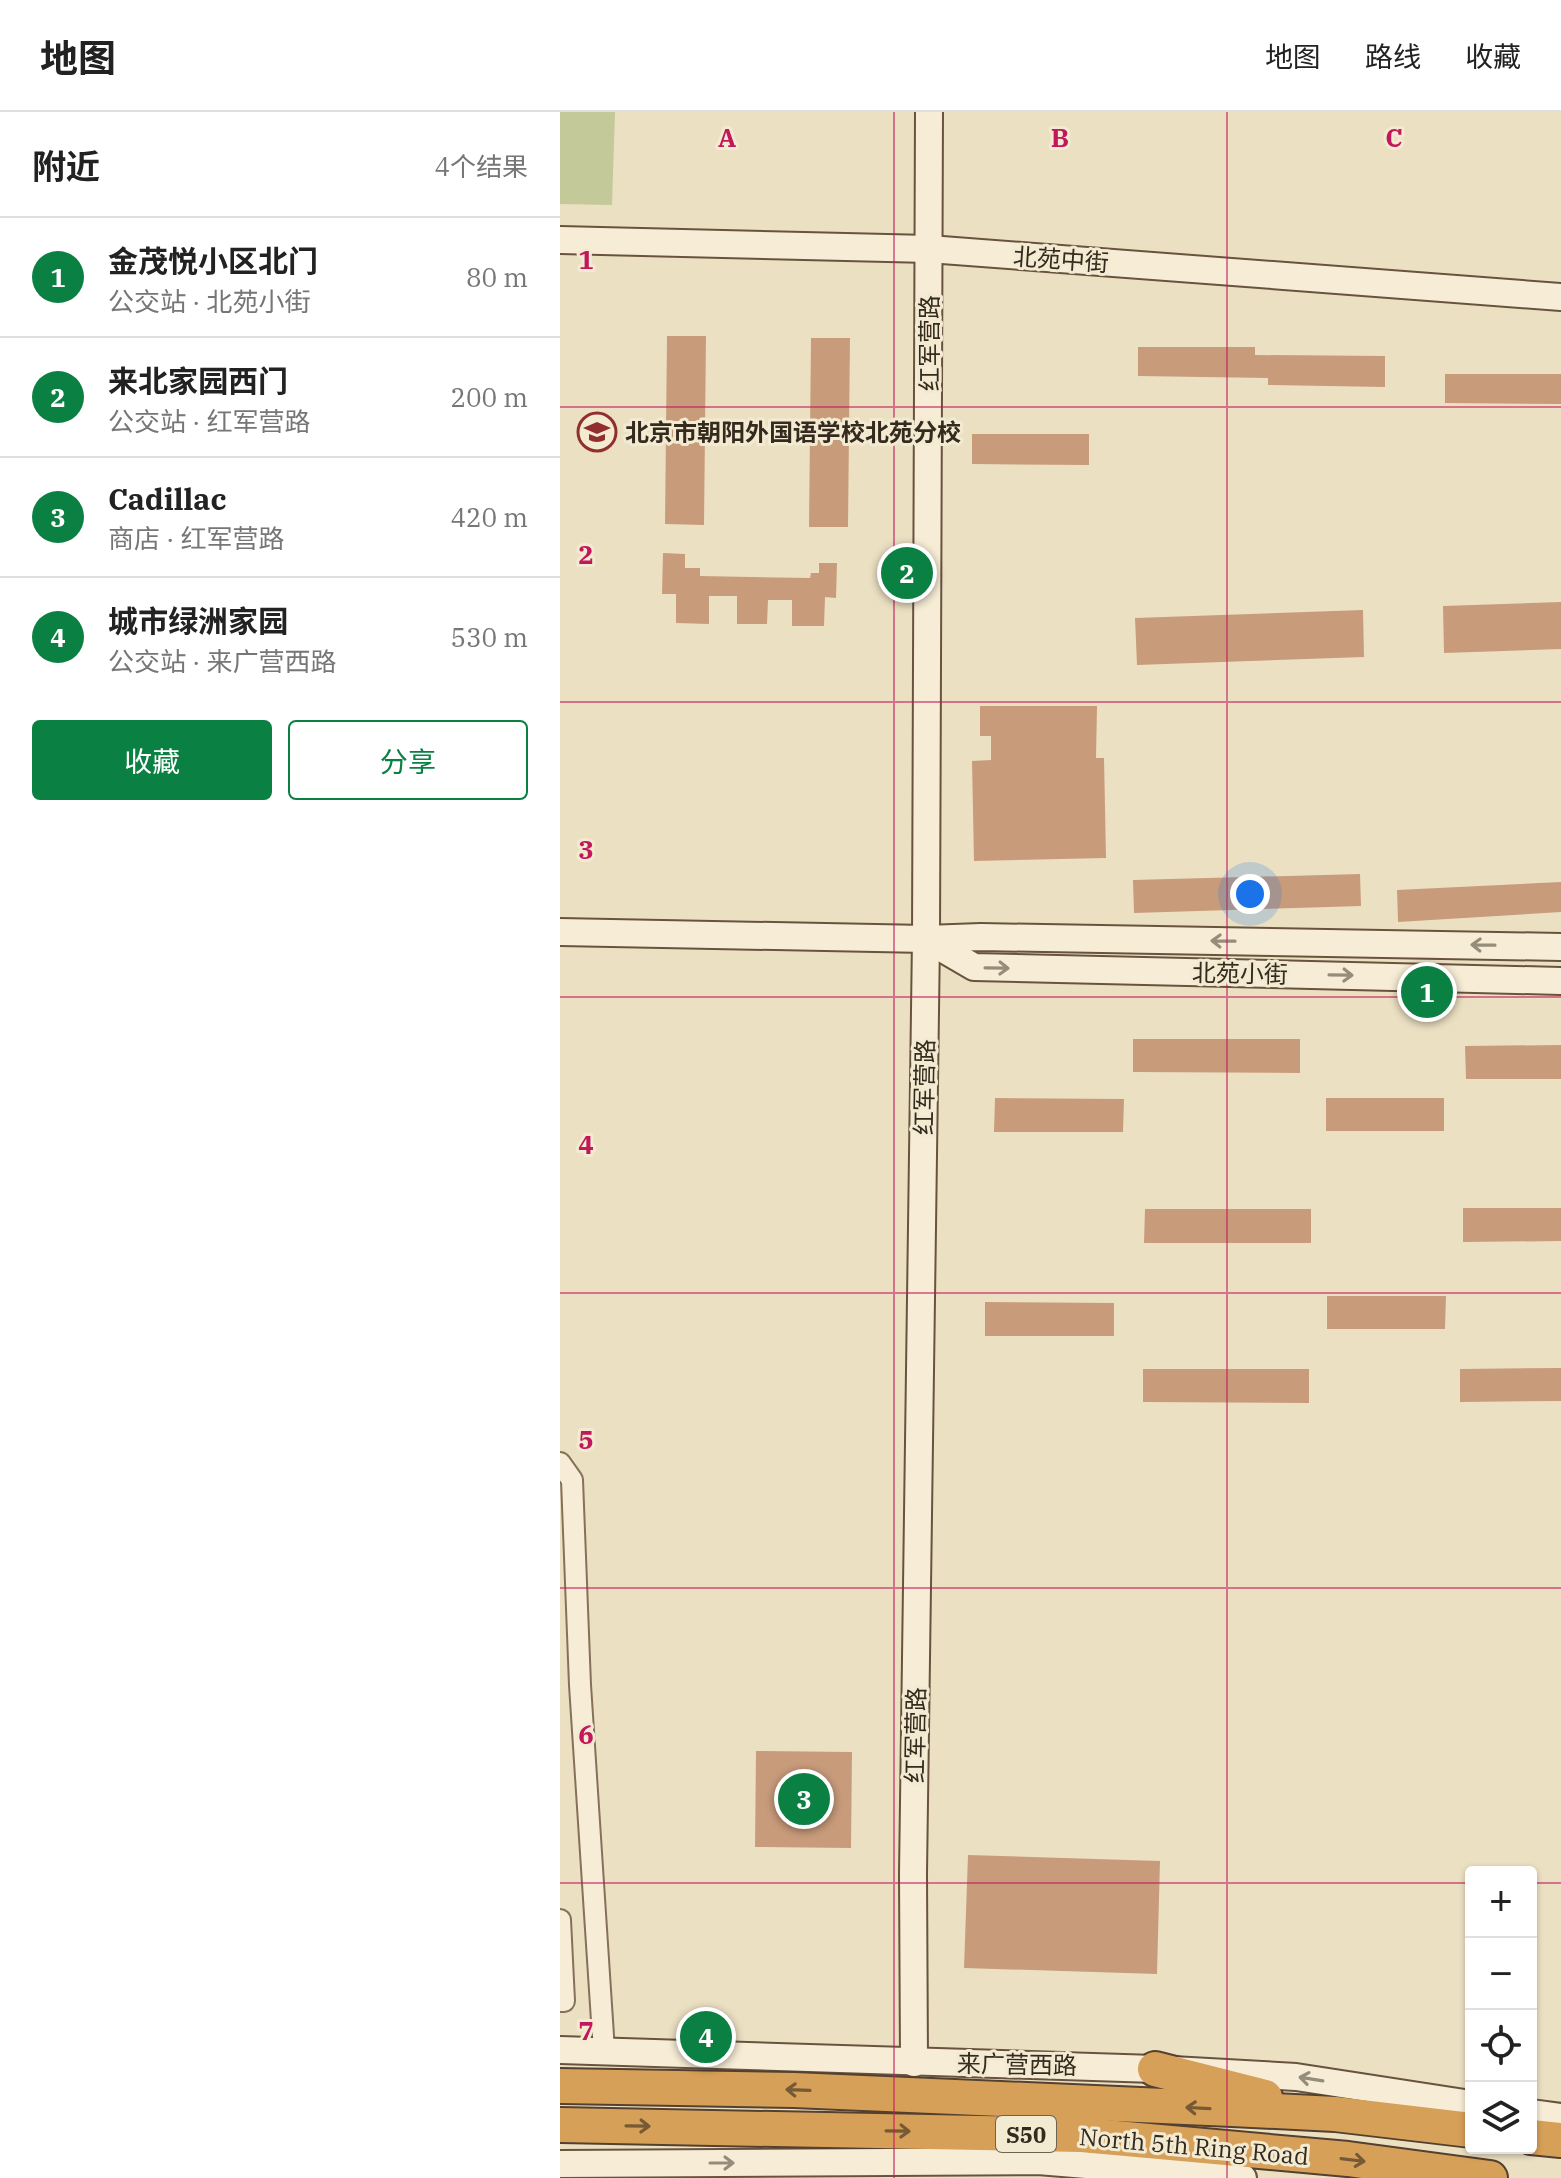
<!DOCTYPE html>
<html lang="zh">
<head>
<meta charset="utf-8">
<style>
  :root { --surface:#fff; --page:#f6f6f6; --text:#222; --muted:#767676; --line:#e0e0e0; --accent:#0b8043 }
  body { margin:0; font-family:"IBM Plex Serif","Noto Sans SC",serif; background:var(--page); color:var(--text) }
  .controls { position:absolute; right:24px; bottom:24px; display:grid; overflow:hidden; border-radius:8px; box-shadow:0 2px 6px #0004 }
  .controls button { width:72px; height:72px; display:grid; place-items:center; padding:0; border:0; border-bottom:2px solid var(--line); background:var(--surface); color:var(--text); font:40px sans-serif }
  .you { position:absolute; left:690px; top:782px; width:28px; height:28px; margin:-20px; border:6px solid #fff; border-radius:50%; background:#1a73e8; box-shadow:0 0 0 12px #1a73e833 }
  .badge { display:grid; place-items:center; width:52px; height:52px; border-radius:50%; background:var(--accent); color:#fff; font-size:26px; font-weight:700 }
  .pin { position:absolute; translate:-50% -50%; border:4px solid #fff; box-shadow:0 2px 8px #0006 }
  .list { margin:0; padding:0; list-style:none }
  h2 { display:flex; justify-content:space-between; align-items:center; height:104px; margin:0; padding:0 32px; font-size:34px }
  h2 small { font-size:26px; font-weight:400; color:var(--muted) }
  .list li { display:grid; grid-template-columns:52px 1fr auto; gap:24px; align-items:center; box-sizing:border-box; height:120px; padding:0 32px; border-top:2px solid var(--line) }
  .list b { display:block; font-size:30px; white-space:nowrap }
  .list p { margin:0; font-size:26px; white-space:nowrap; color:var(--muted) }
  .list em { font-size:26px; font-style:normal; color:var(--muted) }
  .actions { display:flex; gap:16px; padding:24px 32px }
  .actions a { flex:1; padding:18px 0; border:2px solid var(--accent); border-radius:8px; text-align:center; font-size:28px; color:var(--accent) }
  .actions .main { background:var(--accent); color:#fff }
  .icon { flex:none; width:44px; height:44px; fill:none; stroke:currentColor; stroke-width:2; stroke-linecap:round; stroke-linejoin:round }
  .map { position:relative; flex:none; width:1001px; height:2066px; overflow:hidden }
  header { display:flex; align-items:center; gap:48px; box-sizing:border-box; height:112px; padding:0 40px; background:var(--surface); border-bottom:2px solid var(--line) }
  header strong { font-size:38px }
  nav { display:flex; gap:44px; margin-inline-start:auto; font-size:28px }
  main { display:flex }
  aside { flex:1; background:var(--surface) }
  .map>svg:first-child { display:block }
  .green { fill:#c3c998 }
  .building { fill:#c89b7b }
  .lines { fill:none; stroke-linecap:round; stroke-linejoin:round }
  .street-casing { stroke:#85715b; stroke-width:24 }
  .secondary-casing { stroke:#67533e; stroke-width:30 }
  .highway-casing { stroke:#53402f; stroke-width:38 }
  .street { stroke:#f7edd6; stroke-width:20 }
  .secondary { stroke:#f7edd6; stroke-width:26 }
  .highway { stroke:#d7a058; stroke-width:34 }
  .oneway { stroke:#968c7a }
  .oneway2 { stroke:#765935 }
  .grid { fill:none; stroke:#c2185b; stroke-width:2; stroke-opacity:0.55 }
  .labels { text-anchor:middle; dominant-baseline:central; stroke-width:6; stroke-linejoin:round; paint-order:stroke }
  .shield { fill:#f3ead2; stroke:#6e6454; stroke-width:2 }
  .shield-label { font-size:22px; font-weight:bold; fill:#352a1e }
  .street-label { font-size:24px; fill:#352a1e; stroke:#f3ead2 }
  .poi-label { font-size:24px; font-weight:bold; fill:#352a1e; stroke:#f3ead2; text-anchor:start }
  .grid-label { font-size:26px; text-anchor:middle; font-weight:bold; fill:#c2185b; stroke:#f3ead2; stroke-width:6; stroke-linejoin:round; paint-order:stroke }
</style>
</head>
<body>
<header>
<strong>地图</strong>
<nav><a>地图</a><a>路线</a><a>收藏</a></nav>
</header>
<main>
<aside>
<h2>附近<small>4个结果</small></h2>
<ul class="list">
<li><span class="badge">1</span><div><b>金茂悦小区北门</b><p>公交站 · 北苑小街</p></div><em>80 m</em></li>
<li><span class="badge">2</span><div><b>来北家园西门</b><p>公交站 · 红军营路</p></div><em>200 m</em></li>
<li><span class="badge">3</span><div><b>Cadillac</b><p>商店 · 红军营路</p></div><em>420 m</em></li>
<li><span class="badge">4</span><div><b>城市绿洲家园</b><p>公交站 · 来广营西路</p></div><em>530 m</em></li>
</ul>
<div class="actions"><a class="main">收藏</a><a>分享</a></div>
</aside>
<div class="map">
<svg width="1001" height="2066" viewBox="0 0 1001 2066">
  <rect width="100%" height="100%" fill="#ece0c3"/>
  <polygon class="green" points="0,0 55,0 52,93 0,92"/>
  <g class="building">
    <polygon points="107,224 146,224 144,413 105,412"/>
    <polygon points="251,226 290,226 288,415 249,415"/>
    <polygon points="578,235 695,235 695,243 825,244 825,275 708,273 708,266 578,264"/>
    <polygon points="885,262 1001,262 1001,292 885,291"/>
    <polygon points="412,322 529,322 529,353 412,352"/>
    <polygon points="103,441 125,442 125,456 140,456 140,464 250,466 251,461 259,461 259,451 277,451 276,486 265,485 264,514 232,514 232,488 208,488 207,512 177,512 177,484 149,484 149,512 116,511 116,482 102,482"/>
    <polygon points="1001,490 1001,537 884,541 883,494"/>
    <polygon points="803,498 804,545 577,553 575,506"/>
    <polygon points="420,594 537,594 536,646 544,646 546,746 414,749 412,649 431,648 431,624 420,624"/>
    <polygon points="800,762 801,794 574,801 573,768"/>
    <polygon points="1001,770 1001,800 838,810 837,778"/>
    <polygon points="573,927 740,927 740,961 573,960"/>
    <polygon points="1001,933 1001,967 906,967 905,934"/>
    <polygon points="435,986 564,987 563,1020 434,1020"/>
    <rect x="766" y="986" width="118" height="33"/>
    <polygon points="903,1096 1001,1096 1001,1129 903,1130"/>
    <polygon points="585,1097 751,1097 751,1131 584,1131"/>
    <polygon points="767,1184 886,1184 885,1217 767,1217"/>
    <polygon points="425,1190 554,1191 554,1224 425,1224"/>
    <polygon points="1001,1256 1001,1289 900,1290 900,1257"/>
    <polygon points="583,1257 749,1257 749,1291 583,1290"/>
    <polygon points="196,1639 292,1640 291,1736 195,1735"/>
    <polygon points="408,1743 600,1749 597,1862 404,1856"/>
  </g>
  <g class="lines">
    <g class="street-casing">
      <g id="street">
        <polyline points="0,1351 12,1368 20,1573 44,1939"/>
        <polyline points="0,1808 4,1889 0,1889"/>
      </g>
    </g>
    <g class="secondary-casing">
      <g id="secondary">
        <polyline points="0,128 369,137 1001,185"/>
        <polyline points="0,820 366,827 421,825 1001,835"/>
        <polyline points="366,827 414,855 1001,869"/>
        <polyline points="0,1938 595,1957 736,1965 911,1992"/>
        <polyline points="354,1951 353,1762 366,827 369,0"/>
        <polyline points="971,2001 1001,2005"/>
        <polyline points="0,2052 478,2049 683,2066"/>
      </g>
    </g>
    <g class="highway-casing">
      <g id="highway">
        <polyline points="595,1957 705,1985"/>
        <polyline points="0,1974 234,1978 672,1997 775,2002 911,2018"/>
        <polyline points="0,2013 522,2023 788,2047 930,2066"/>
        <polyline points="971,2025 1001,2028"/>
      </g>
    </g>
    <use href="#street" class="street"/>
    <use href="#secondary" class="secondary"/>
    <use href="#highway" class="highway"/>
  </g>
  <defs><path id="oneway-shaft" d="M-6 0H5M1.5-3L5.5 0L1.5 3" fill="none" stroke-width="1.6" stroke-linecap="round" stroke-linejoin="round" transform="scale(2)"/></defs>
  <g class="oneway">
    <use href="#oneway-shaft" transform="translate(663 829) rotate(-179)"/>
    <use href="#oneway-shaft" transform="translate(923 833) rotate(-179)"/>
    <use href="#oneway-shaft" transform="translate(437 856) rotate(1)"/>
    <use href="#oneway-shaft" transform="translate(781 863) rotate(1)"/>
    <use href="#oneway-shaft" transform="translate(751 1967) rotate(-171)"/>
    <use href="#oneway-shaft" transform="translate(162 2051)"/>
  </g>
  <g class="oneway2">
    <use href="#oneway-shaft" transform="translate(238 1978) rotate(-178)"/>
    <use href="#oneway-shaft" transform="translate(638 1996) rotate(-177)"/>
    <use href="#oneway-shaft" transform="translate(78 2014) rotate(1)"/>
    <use href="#oneway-shaft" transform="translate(338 2019) rotate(1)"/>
    <use href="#oneway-shaft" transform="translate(793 2048) rotate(7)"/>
  </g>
  <path class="grid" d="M334 0V2066M667 0V2066M0 295H1001M0 590H1001M0 885H1001M0 1181H1001M0 1476H1001M0 1771H911M971 1771H1001"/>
  <defs>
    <g id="school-ring" transform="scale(2)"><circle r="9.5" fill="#f3ead2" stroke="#912e2e" stroke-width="1.5"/><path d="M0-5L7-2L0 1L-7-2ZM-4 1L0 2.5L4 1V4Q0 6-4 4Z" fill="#912e2e"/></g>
  </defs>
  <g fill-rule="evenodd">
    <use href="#school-ring" x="37" y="320"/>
  </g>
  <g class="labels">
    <rect class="shield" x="436" y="2004" width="60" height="36" rx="6"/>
    <g class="shield-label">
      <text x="466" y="2022">S50</text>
    </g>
    <g class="street-label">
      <text transform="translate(501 147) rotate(4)">北苑中街</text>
      <text transform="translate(369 231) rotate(-90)">红军营路</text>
      <text transform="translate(680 861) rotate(1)">北苑小街</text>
      <text transform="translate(364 975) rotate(-89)">红军营路</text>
      <text transform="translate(355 1623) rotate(-89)">红军营路</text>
      <text transform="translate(457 1952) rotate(1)">来广营西路</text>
      <text transform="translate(634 2034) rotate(5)">North 5th Ring Road</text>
    </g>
    <g class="poi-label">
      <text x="65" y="320">北京市朝阳外国语学校北苑分校</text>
    </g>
  </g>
  <g class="grid-label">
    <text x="167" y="35">A</text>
    <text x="500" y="35">B</text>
    <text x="834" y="35">C</text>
    <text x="26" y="157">1</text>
    <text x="26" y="452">2</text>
    <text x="26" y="747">3</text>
    <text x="26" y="1042">4</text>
    <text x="26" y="1337">5</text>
    <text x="26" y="1632">6</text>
    <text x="26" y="1928">7</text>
  </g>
</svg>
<div class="controls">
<button>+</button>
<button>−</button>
<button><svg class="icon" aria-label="locate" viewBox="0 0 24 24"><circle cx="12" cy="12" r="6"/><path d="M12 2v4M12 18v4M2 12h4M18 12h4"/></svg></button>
<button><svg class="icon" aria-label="layers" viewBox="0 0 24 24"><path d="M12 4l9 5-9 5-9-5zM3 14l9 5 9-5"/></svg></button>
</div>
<div class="you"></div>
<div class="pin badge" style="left:867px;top:880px">1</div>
<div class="pin badge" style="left:347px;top:461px">2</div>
<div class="pin badge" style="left:244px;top:1687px">3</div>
<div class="pin badge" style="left:146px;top:1925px">4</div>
</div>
</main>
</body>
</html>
